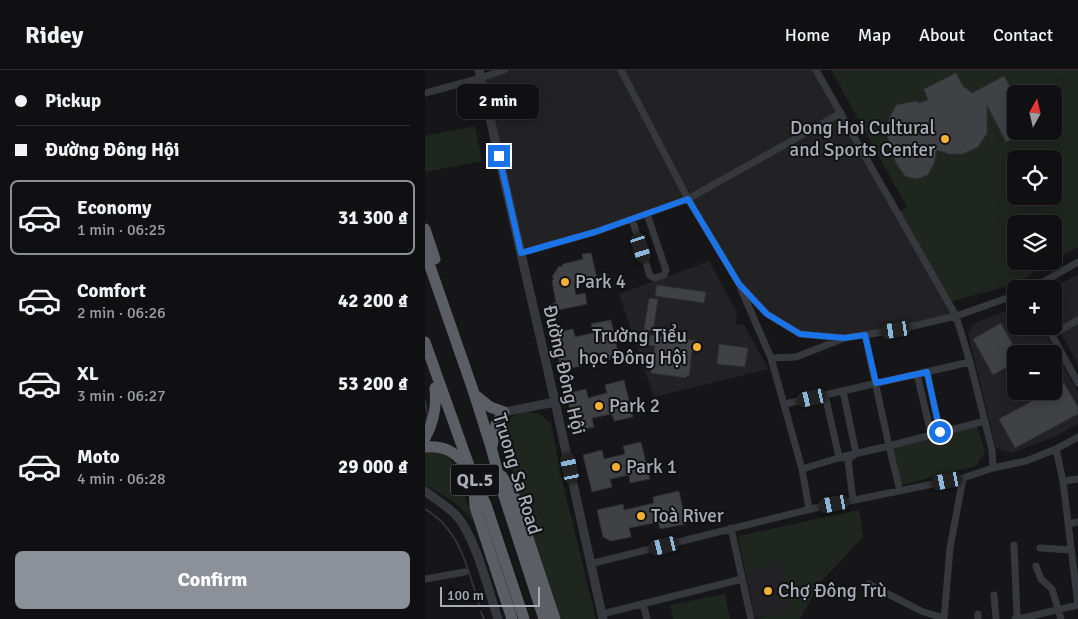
<!DOCTYPE html>
<meta charset="utf-8">
<style>
body{margin:0;font-family:Signika,sans-serif;background:#1e1e20;color:#f1f3f6;height:100vh;display:flex;flex-direction:column;font-size:19px;white-space:nowrap}
*{box-sizing:border-box;margin:0}
p{font-size:16px;color:#9c9d9f}
.icon{flex:none;width:28px;height:28px;fill:none;stroke:currentColor;stroke-width:2;stroke-linecap:round;stroke-linejoin:round}
.map{position:relative;flex:1;overflow:hidden}
.side{display:flex;flex-direction:column;background:#101012;width:425px}
.side>*{flex:none}
.top-card{display:grid;align-content:center;height:110px;padding:0 15px;background:#101012}
.needle{width:32px;rotate:8deg}
.controls{position:absolute;left:582px;top:15px;display:grid;gap:10px}
.controls a{display:grid;place-items:center;width:55px;height:55px;border-radius:8px;background:#101012;box-shadow:0 2px 12px #0003,0 0 0 1px #303032;font-size:25px}
.scale{position:absolute;left:15px;bottom:12px;width:100px;box-sizing:border-box;padding-left:5px;border:2px solid #a8adb8;border-top:0;font-size:14px;line-height:18px;white-space:nowrap;color:#a8adb8;-webkit-text-stroke:4px #111113;paint-order:stroke}
.end{position:absolute;width:22px;height:22px;margin:-11px;border:6px solid #1a73e8;background:#fff;box-shadow:0 0 0 2px #fff}
.from{border-radius:50%}
.bubble{position:absolute;height:35px;border-radius:8px;background:#101012;box-shadow:0 2px 12px #0003,0 0 0 1px #303032;font-size:16px;font-weight:700;line-height:35px;text-align:center}
.car{position:absolute;width:15px;height:30px;margin:-15px -8px;border-radius:6px;box-shadow:0 0 4px 1px #0007;background:linear-gradient(#222 24%,#8ab4d8 0 40%,#222 0 76%,#8ab4d8 0 86%,#222 0)}
.top-card b{display:flex;align-items:center;gap:18px;height:48px;font-size:19px}
.top-card b+b{border-top:1px solid #303032}
.top-card i{width:12px;height:12px;background:#f1f3f6}
ul{padding:0;list-style:none}
li{display:flex;align-items:center;gap:15px;height:75px;margin:0 10px 8px;padding:0 5px;border:2px solid transparent;border-radius:8px}
li div{flex:1}
li b{display:block;font-size:19px}
li em{font-style:normal;font-weight:700}
li.current{border-color:#8c9099}
li>.icon{width:45px;height:45px;stroke-width:1.5}
.button{display:flex;gap:10px;margin-top:auto;padding:10px 15px}
.button a{flex:1;height:58px;border-radius:8px;background:#8c9099;color:#fff;font-size:20px;font-weight:700;line-height:58px;text-align:center}
header{display:flex;align-items:center;gap:30px;box-sizing:border-box;height:70px;padding:0 25px;background:#101012;border-bottom:1px solid #303032}
header strong{font-size:24px}
nav{display:flex;gap:28px;margin-inline-start:auto;font-size:18px}
main{display:flex;flex:1;min-height:0}
.map>svg:first-child{display:block}
.built{fill:#222225;fill-rule:evenodd}
.green{fill:#1e261f;fill-rule:evenodd}
.lines{fill:none;stroke-linecap:round;stroke-linejoin:round}
.stream{stroke:#2c353c;stroke-width:2}
.building{fill:#404145;stroke:#303034}
.minor{stroke:#37383d;stroke-width:7}
.tertiary{stroke:#37383d;stroke-width:9}
.trunk{stroke:#5b5e65;stroke-width:11}
.route{stroke:#1a73e8;stroke-width:6}
.poi-dot{fill:#f2b134;stroke:#111113;stroke-width:2}
.labels{text-anchor:middle;dominant-baseline:central;stroke-width:4;stroke-linejoin:round;paint-order:stroke}
.shield{fill:#111113;stroke:#7b7e86;stroke-width:1}
.shield-label{font-size:18px;font-weight:bold;fill:#a8adb8}
.poi-label{font-size:19px;fill:#a8adb8;stroke:#111113;text-anchor:start}
.street-label{font-size:19px;fill:#a8adb8;stroke:#111113}
</style>
<header>
<strong>Ridey</strong>
<nav><a>Home</a><a>Map</a><a>About</a><a>Contact</a></nav>
</header>
<main>
<section class="side">
<div class="top-card">
<b><i class="from"></i>Pickup</b>
<b><i></i>Đường Đông Hội</b>
</div>
<ul>
<li class="current"><svg class="icon" aria-label="car" viewBox="0 0 24 24"><path d="M5 17H2v-5l4-1 3-4h7l3 4 3 1v5h-3M9 17h6M6 11h13"/><circle cx="7" cy="17" r="2"/><circle cx="17" cy="17" r="2"/></svg><div><b>Economy</b><p>1 min · 06:25</p></div><em>31 300 ₫</em></li>
<li><svg class="icon" aria-label="car" viewBox="0 0 24 24"><path d="M5 17H2v-5l4-1 3-4h7l3 4 3 1v5h-3M9 17h6M6 11h13"/><circle cx="7" cy="17" r="2"/><circle cx="17" cy="17" r="2"/></svg><div><b>Comfort</b><p>2 min · 06:26</p></div><em>42 200 ₫</em></li>
<li><svg class="icon" aria-label="car" viewBox="0 0 24 24"><path d="M5 17H2v-5l4-1 3-4h7l3 4 3 1v5h-3M9 17h6M6 11h13"/><circle cx="7" cy="17" r="2"/><circle cx="17" cy="17" r="2"/></svg><div><b>XL</b><p>3 min · 06:27</p></div><em>53 200 ₫</em></li>
<li><svg class="icon" aria-label="car" viewBox="0 0 24 24"><path d="M5 17H2v-5l4-1 3-4h7l3 4 3 1v5h-3M9 17h6M6 11h13"/><circle cx="7" cy="17" r="2"/><circle cx="17" cy="17" r="2"/></svg><div><b>Moto</b><p>4 min · 06:28</p></div><em>29 000 ₫</em></li>
</ul>
<div class="button"><a>Confirm</a></div>
</section>
<div class="map">
<svg width="653" height="549" viewBox="0 0 653 549">
<rect width="100%" height="100%" fill="#161618"/>
<path class="built" d="M79,0H391L531,246L419,268L375,264L342,244L314,214L263,129L96,183L56,8Z
M284,191L312,242L311,254L319,255L344,299L229,327L194,224Z
M653,204V295L629,251V219H627Z
M591,237V256H616L653,322V354L629,367L586,383L571,378L543,263L549,253ZM591,284H629V321H591Z
M356,494L367,541L330,548L320,501Z"/>
<path class="green" d="M406,0H653V177L629,191V154H591V191H628L588,215L523,232L473,143L482,137ZM591,24H629V61H591ZM591,89H629V126H591Z
M50,56L57,91L0,102V66Z
M592,256H611L614,262L599,269Z
M98,342L115,344L126,354L139,418L171,549H136L92,420L78,364L83,349Z
M552,356L560,382L551,396L477,415L468,379Z
M10,380L24,385L49,452C32,433 22,427 0,415V383Z
M434,440L438,467L394,514L375,549H333L332,548L367,541L356,494L320,501L313,466Z
M300,524L305,549H248L245,535Z"/>
<g class="lines">
<path class="stream" d="M0,331L3,346L0,353
M0,439C35,459 43,499 54,535
M56,542L59,549"/>
</g>
<path class="building" d="M531,3L538,16L547,23L579,6L591,27V61H602L581,72L562,35V63L553,77L538,84H524L512,80L509,93L503,105L492,109L480,106L471,93L465,78L462,63L464,49L471,35L491,31L494,33L503,30L499,19Z
M166,183L174,216L162,218L161,211L149,213L151,225L160,223L162,234L129,241L128,233H131L127,211L129,208L127,207L134,196L136,197L138,194L158,189L157,184Z
M232,215L281,222L279,233L230,226Z
M224,228L233,229L228,261L219,260Z
M186,250L194,287L176,291L174,283L153,288L155,296L136,301L128,263L148,259L150,267L168,263L166,254Z
M576,253L593,284H591V292L568,305L548,269Z
M225,265L273,271L272,282L267,281L264,306H261V308L226,303L230,276L223,275Z
M294,274L323,278L320,297L292,294Z
M199,310L208,347L189,351L187,344L167,348L169,357L150,361L141,324L161,319L163,328L182,323L180,315Z
M639,313L653,337V344L590,378L574,349L626,321H629V318Z
M216,372L225,409L205,413L204,405L185,409L187,417L167,422L158,385L177,380L179,389L200,384L198,376Z
M254,421L261,454L235,459L233,452L204,458L206,467L186,471L178,467L172,440L198,434L199,440L229,433L228,427Z"/>
<g class="lines">
<path class="minor" d="M196,0L263,129L314,214L342,244L375,264L419,268L471,260L531,246L591,225
M391,0L531,246L545,292L567,380L568,398
M0,23L56,8L79,0
M207,149L225,206L230,208L239,205L241,200L222,144
M96,183L170,162L263,129L416,43
M316,219L346,288L371,287L417,269
M606,219L653,192
M622,256L653,313
M440,265L464,376L475,421
M627,265L653,250
M346,288L377,399L384,439
M502,302L515,362
M492,304L506,364
M418,321L431,383L423,390
M400,325L414,387L418,388
M360,334L545,292
M631,379L638,411L653,535
M423,390L428,430
M377,399L420,386L464,376L560,351
M638,411L653,409
M643,454L653,452
M306,458L326,549
M589,475L592,546L590,549
M615,478L646,480
M165,494L390,438L538,408L568,398L601,391L631,379L653,367
M611,496L616,509L627,519L636,549
M0,509L40,502
M444,514L496,541L519,548
M569,525L571,549
M218,534L222,549
M177,544L317,509
M553,544V549
M519,549L525,478L538,408
M594,549L653,535"/>
<path class="tertiary" d="M54,0L130,332L178,549
M79,342L130,332
M0,421C10,429 22,436 31,445C51,468 63,519 73,549"/>
<path class="trunk" d="M0,159L10,189
M0,182L49,323L66,377L79,426L119,549
M0,272L47,404L61,435L99,549
M49,324L65,337L79,342L71,354L67,376
M0,368C9,352 12,337 10,318
M0,377C18,375 30,381 41,396
M77,406L89,426L130,549
M49,414L50,437L87,549"/>
</g>
<g class="lines">
<path class="route" d="M74,86L96,183L170,162L263,129L314,214L342,244L375,264L419,268L440,265L451,313L502,302L515,362"/>
</g>
<g class="poi-dot">
<circle cx="520" cy="69" r="5"/>
<circle cx="140" cy="212" r="5"/>
<circle cx="272" cy="277" r="5"/>
<circle cx="174" cy="336" r="5"/>
<circle cx="191" cy="397" r="5"/>
<circle cx="216" cy="446" r="5"/>
<circle cx="343" cy="521" r="5"/>
</g>
<g class="labels">
<rect class="shield" x="26" y="394.5" width="48" height="31" rx="4"/>
<g class="shield-label">
<text x="50" y="410">QL.5</text>
</g>
<g class="poi-label">
<text x="510" y="58" text-anchor="end">Dong Hoi Cultural<tspan x="510" dy="22">and Sports Center</tspan></text>
<text x="150" y="212">Park 4</text>
<text x="262" y="266" text-anchor="end">Trường Tiểu<tspan x="262" dy="22">học Đông Hội</tspan></text>
<text x="184" y="336">Park 2</text>
<text x="201" y="397">Park 1</text>
<text x="226" y="446">Toà River</text>
<text x="353" y="521">Chợ Đông Trù</text>
</g>
<g class="street-label">
<text transform="translate(139 300) rotate(77)">Đường Đông Hội</text>
<text transform="translate(92 404) rotate(73)">Truong Sa Road</text>
</g>
</g>
</svg>
<div class="controls">
<a><svg class="needle" viewBox="-14 -14 28 28"><path d="M0-13l5 13h-10z" fill="#e53935"/><path d="M0 13l5-13h-10z" fill="#9c9d9f"/></svg></a>
<a><svg class="icon" aria-label="locate" viewBox="0 0 24 24"><circle cx="12" cy="12" r="6"/><path d="M12 2v4M12 18v4M2 12h4M18 12h4"/></svg></a>
<a><svg class="icon" aria-label="layers" viewBox="0 0 24 24"><path d="M12 4l9 5-9 5-9-5zM3 14l9 5 9-5"/></svg></a>
<a>+</a>
<a>−</a>
</div>
<div class="scale">100 m</div>
<i class="end from" style="left:515px;top:362px"></i>
<i class="end" style="left:74px;top:86px"></i>
<div class="bubble" style="left:32px;top:14px;width:82px">2 min</div>
<i class="car" style="left:216px;top:178px;rotate:162deg"></i>
<i class="car" style="left:471px;top:260px;rotate:261deg"></i>
<i class="car" style="left:387px;top:328px;rotate:257deg"></i>
<i class="car" style="left:145px;top:398px;rotate:348deg"></i>
<i class="car" style="left:522px;top:411px;rotate:259deg"></i>
<i class="car" style="left:409px;top:434px;rotate:259deg"></i>
<i class="car" style="left:239px;top:476px;rotate:256deg"></i>
</div>
</main>
